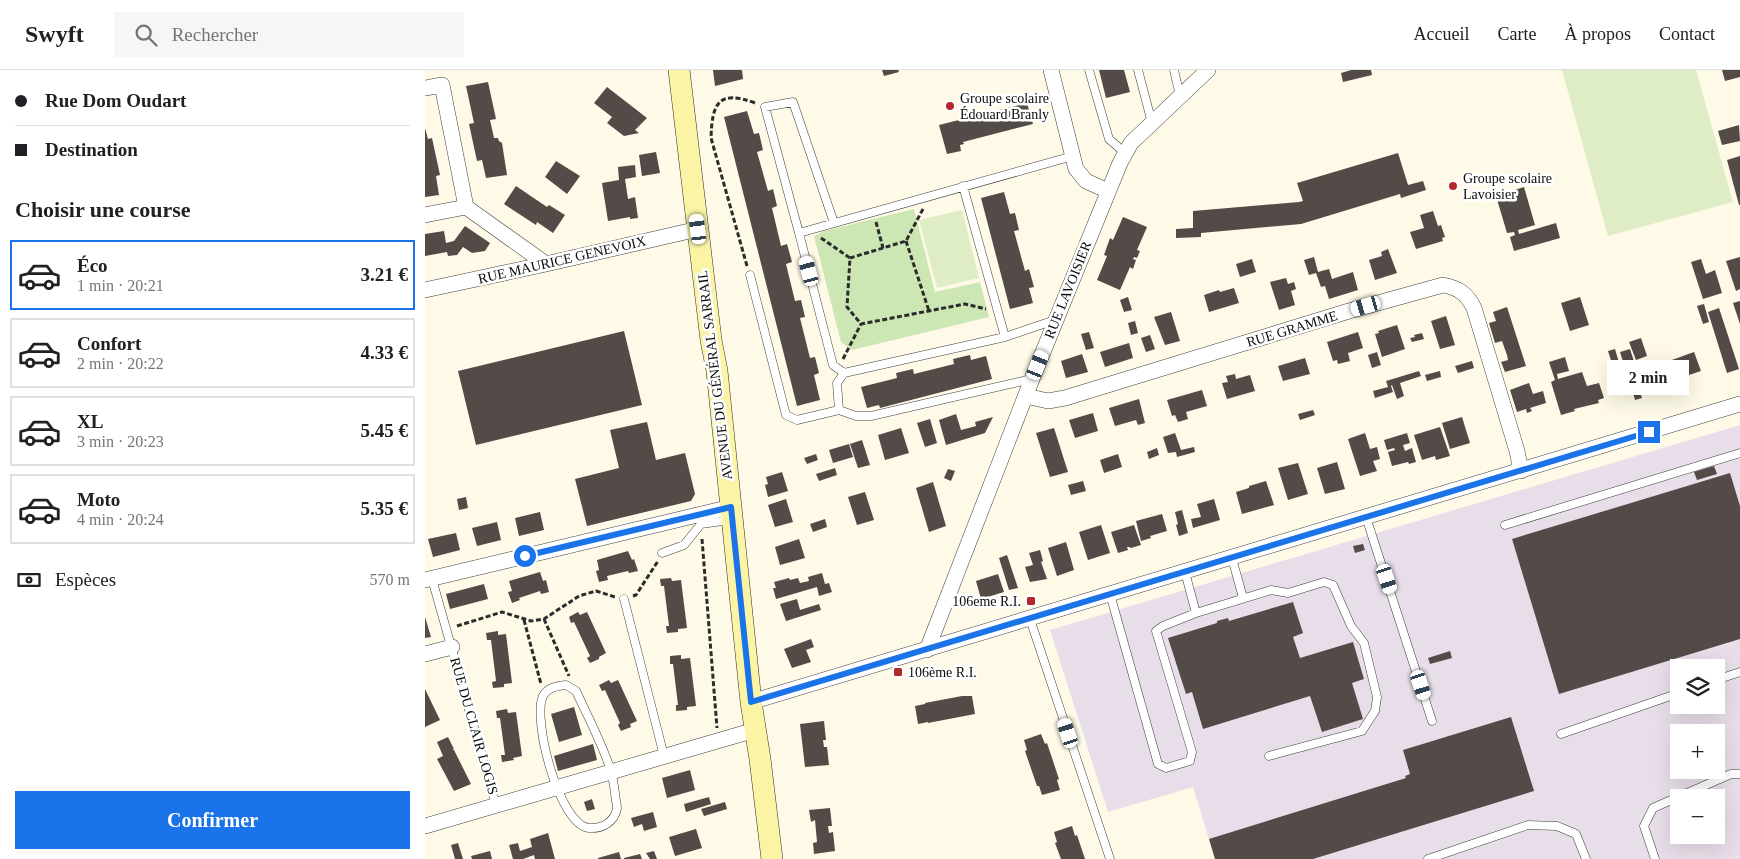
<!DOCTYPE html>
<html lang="fr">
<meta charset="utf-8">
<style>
body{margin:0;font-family:"Times New Roman",serif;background:#f6f6f6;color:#202124;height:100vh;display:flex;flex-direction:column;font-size:19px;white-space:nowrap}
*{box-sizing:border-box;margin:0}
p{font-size:16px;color:#757577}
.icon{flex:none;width:28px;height:28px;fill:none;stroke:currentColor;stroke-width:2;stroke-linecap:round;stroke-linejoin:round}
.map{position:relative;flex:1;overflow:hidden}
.drawer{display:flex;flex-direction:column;background:#fff;width:425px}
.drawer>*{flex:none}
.top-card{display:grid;align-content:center;height:110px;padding:0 15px;background:#fff}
.fabs{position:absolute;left:1245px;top:589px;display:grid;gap:10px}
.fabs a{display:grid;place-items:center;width:55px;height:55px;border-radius:0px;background:#fff;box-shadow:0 5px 20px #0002;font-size:25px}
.end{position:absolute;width:22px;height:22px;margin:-11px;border:6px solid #1a73e8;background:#fff;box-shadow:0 0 0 2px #fff}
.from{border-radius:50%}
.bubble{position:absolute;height:35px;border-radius:0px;background:#fff;box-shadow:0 5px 20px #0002;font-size:16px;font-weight:800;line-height:35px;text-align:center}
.car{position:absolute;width:15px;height:30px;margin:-15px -8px;border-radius:6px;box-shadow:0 0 4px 1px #0007;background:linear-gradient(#fff 24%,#345 0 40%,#fff 0 76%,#345 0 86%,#fff 0)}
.top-card b{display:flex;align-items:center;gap:18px;height:48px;font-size:19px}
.top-card b+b{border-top:1px solid #e0e0e0}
.top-card i{width:12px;height:12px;background:#202124}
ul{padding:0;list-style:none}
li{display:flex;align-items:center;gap:15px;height:70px;margin:0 10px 8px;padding:0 5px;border:2px solid #e0e0e0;border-radius:0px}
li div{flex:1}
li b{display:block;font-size:19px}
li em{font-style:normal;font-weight:800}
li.active{border-color:#1a73e8}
li>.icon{width:45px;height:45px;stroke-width:1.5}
h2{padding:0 15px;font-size:22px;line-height:60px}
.pay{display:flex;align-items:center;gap:12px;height:55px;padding:0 15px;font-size:19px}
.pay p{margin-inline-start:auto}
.action{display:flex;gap:10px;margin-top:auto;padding:10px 15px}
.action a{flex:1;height:58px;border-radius:0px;background:#1a73e8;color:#fff;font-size:20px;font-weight:800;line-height:58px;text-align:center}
header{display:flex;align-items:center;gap:30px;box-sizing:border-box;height:70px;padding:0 25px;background:#fff;border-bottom:1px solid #e0e0e0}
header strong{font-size:24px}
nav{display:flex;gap:28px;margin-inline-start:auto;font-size:18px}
.search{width:350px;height:45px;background:#f6f6f6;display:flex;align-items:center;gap:12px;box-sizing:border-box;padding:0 18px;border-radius:0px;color:#757577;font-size:19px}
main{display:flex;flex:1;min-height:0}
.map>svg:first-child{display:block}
.industrial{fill:#e8dee9;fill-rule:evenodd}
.green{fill:#cce6b4}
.pitch{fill:#deedc5}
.building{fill:#524b47}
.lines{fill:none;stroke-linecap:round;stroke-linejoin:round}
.lane-casing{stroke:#3d3d3d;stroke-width:9}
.street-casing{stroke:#3d3d3d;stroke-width:16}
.secondary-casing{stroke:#2c2c2c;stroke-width:22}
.path{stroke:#2c2c2c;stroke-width:3;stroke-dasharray:5 2.5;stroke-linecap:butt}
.lane{stroke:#fff;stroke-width:8}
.street{stroke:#fff;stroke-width:15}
.secondary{stroke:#fbf4a5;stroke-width:21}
.route{stroke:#1a73e8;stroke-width:6}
.poi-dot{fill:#b2292c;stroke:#fff;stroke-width:2}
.labels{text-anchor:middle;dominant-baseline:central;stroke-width:5;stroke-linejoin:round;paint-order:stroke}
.poi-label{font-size:14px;fill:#0a0a0a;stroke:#fff;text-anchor:start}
.street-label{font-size:14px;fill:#0a0a0a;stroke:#fff}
</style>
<header>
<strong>Swyft</strong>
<div class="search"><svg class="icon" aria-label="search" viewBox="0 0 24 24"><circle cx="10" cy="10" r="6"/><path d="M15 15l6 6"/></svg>Rechercher</div>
<nav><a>Accueil</a><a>Carte</a><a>À propos</a><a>Contact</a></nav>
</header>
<main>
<section class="drawer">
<div class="top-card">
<b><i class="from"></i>Rue Dom Oudart</b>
<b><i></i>Destination</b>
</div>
<h2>Choisir une course</h2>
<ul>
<li class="active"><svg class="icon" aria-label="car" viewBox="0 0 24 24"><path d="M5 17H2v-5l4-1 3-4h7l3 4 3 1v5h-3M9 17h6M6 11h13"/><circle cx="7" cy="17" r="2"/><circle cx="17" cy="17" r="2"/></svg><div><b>Éco</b><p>1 min · 20:21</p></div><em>3.21 €</em></li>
<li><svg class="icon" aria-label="car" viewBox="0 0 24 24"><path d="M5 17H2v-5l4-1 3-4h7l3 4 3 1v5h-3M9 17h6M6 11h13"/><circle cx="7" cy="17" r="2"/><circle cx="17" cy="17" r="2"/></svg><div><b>Confort</b><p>2 min · 20:22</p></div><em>4.33 €</em></li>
<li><svg class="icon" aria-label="car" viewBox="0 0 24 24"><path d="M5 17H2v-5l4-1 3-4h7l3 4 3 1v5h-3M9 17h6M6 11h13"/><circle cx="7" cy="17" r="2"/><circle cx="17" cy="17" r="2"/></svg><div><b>XL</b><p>3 min · 20:23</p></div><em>5.45 €</em></li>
<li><svg class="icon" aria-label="car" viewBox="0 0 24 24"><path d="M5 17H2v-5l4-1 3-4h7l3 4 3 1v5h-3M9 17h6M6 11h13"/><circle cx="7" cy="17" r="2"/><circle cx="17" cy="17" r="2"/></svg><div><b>Moto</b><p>4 min · 20:24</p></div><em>5.35 €</em></li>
</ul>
<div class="pay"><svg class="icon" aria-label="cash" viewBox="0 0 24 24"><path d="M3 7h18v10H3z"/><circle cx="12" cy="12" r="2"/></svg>Espèces<p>570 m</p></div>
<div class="action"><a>Confirmer</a></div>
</section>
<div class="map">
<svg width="1315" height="789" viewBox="0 0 1315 789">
<rect width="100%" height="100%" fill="#fefae7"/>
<path class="industrial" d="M1315,355V789H790L768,717L683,742L625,560ZM1254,598H1291V635H1254ZM1254,662H1291V700H1254ZM1254,728H1291V765H1254Z"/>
<path class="green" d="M489,139L510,222L555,212L564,247L427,280L416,272L389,166L399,161Z"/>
<path class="pitch" d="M1137,0H1271L1308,132L1183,166Z
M537,140L554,208L512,218L494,150Z"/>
<path class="building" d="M288,0H317L318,9L290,16Z
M457,0H473L474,2L459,6Z
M674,0H699L705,22L681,28Z
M926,0H946L947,5L918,12L916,3Z
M1297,0H1315V7L1300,11Z
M63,12L71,49L65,50L69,68H73L74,71L77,73L82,105L61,108L57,90L52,91L44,54L49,53L41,16Z
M182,17L222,48L210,60L214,63L199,66L182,53L187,47L169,33Z
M602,33L608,54L538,72L539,74L535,75L536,81L522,84L514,55Z
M322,41L329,64L334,63L338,80L332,82L343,121L348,119L352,136L347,138L356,176L362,174L367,192L361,194L370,231L376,230L380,247L375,248L385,288L390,287L394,303L389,305L395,330L372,336L299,47Z
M1314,55L1315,71L1297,75L1293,61Z
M0,58L3,69L7,68L15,105L11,106L14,125L0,127Z
M231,82L235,103L217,106L214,85Z
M973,83L983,115L998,111L1001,120L976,128L975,124L876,154L776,163V167L751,168V159L768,158V141L874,132L878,131L872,113Z
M1315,86V135H1314L1302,90Z
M131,91L155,106L142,124L120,107Z
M210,95L211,107L200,109L203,129L210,127L213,148L205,149V147L183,151L177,113L194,110L193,97Z
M91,116L122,137L124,135L140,145L128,163L112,152L111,155L79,134Z
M1099,117L1110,155L1093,160L1094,164L1131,153L1135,168L1089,181L1085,167L1090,165L1089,162L1082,163L1071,126Z
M579,122L585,144L590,143L594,160L589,161L600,201L604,199L609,217L604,218L608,233L585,239L556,128Z
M1008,141L1013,156L1016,155L1020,167L1017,168L1018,171L991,179L985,162L999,158L995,145Z
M698,147L722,157L712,180L715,181L712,188L709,187L708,189L711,190L708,199L705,197L695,220L672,210L682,186L679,185L685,168L688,170Z
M40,156L65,173L60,181L47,183L38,177L32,185L23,186L22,182L0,186V164L19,161L21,173L29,171Z
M963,179L972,203L950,210L944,190L957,186L956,182Z
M889,187L893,202L904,199L907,209L928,202L933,220L904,229L900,216L896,217L891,203L884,205L879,190Z
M1315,187V219L1311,221L1301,191Z
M827,189L831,202L815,207L811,194Z
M1276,189L1281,204L1290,200L1297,223L1278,229L1266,192Z
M861,208L863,214L869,212L871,219L866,221L870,235L854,240L845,212Z
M809,218L814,233L784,242L779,225L794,220L795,222Z
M703,227L707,240L699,242L695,230Z
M1155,227L1164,255L1145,261L1136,233Z
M1315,231V254L1308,233Z
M1279,234L1284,252L1278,254L1272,236Z
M1082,237L1101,296L1080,302L1076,292L1083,290L1082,285L1077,271L1070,273L1064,253L1071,251L1068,242Z
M1294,238L1314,299L1302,303L1283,242Z
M746,242L755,271L740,275L729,247Z
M1021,246L1030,275L1015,279L1006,251Z
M710,251L713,263L706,265L703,253Z
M972,255L980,279L957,287L950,264L954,263L953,261Z
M199,261L217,335L51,375L33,301Z
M664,262L669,278L661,280L656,264Z
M933,262L938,278L923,283L925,291L913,294L912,290L908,291L902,272Z
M997,263L999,269L987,272L985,268L990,267L989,265Z
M725,265L730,279L721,282L716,268Z
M1216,268L1222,286L1211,290L1204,272Z
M704,273L708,288L680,297L675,282Z
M1190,279L1198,306L1202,304L1195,282L1205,279L1212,301L1211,302L1213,310H1211L1217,328L1210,330L1205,312L1194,315L1183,281Z
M952,282L956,295L947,298L943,285Z
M1269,282L1276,301L1228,317L1222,299Z
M657,284L663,302L641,308L636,291Z
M545,285L546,290L561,286L567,309L455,338L454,335L442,338L436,317L472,308L471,303L488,299L489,304L529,294L528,289Z
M1140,287L1144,301L1132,304L1133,309L1157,302L1162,316L1174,313L1179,328L1173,330L1174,333L1149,339L1150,341L1136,345L1126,312L1130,310L1124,292Z
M880,288L885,304L858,311L853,296Z
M1047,291L1049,298L1033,303L1030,296Z
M994,301L996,306L975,313L979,326L972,329L967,315L966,316L968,322L950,328L948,321L963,317L961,311Z
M1015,301L1016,307L1002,311L1000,305Z
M810,304L811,309L825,305L830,321L802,329L797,313L803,312L801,306Z
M1104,313L1108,324L1118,321L1121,333L1105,338L1107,341L1102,343L1101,339L1092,342L1085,320Z
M777,320L782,336L761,342L763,349L753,352L750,345L747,346L742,330Z
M714,329L720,353L713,355L711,350L690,356L684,338Z
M888,340L890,345L875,350L873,344Z
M668,343L673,361L650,368L644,350Z
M531,344L536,360L551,356L550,352L568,347L560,363L521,375L514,350Z
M1037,347L1045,373L1025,379L1017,353Z
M505,349L512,373L500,377L492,353Z
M222,352L231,390L260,383L270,424L266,431L162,456L150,409L194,398L185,360Z
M1015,357L1025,386L1011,390L1010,386L997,390L989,365Z
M476,358L484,383L460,390L453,365Z
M629,358L643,402L625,407L611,363Z
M750,363L756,380L769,377L770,382L752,387L751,382L743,383L738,367Z
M940,363L945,379L952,377L955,389L948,391L952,401L935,406L923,369Z
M982,363L985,373L978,375L980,381L987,378L991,392L984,394L983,392L967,396L963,382L970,380L969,378L962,380L959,370Z
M437,370L445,395L433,398L425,374Z
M424,374L428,387L408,393L404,380Z
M732,378L734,385L724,389L722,382Z
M391,384L393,390L382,394L379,388Z
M693,384L697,397L679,403L675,390Z
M912,392L920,419L900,424L892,398Z
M873,393L883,424L863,430L853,398Z
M1289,396L1292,404L1272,410L1269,402Z
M410,398L412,405L394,411L391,404Z
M523,399L530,401L526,411L519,408Z
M357,402L363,421L343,427L340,415L343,414L341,407Z
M1305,403L1315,436V569L1134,624L1087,469Z
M658,411L661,421L646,425L643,415Z
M841,411L849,435L817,444L811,422L824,418V416Z
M508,412L521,456L504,462L491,418Z
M440,422L449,450L432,455L423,427Z
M41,427L43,438L34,440L32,429Z
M361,429L368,452L350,457L343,435Z
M789,429L795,450L768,458L766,449L776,447L772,434Z
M757,440L763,463L754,466L751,455L753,454L750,442Z
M115,442L119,460L94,466L90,448Z
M737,444L742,461L725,466L726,468L716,471L711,451Z
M400,449L402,457L388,462L385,454Z
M72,452L76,470L52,476L47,458Z
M676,455L685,483L663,490L654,462Z
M709,455L716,475L706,478L704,477H702L703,480L693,483L686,462Z
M31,463L35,480L8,487L3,469Z
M374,469L380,488L355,495L350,477Z
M641,472L649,500L632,506L623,478Z
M938,474L940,480L930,483L928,476Z
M615,480L618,491L616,492L622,509L605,512L600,497L608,495L604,483Z
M203,481L207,490L209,489L213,501L204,503L203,501L182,506L183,510L174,512L171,501L174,500L172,490Z
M582,485L593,518L584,520L574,488Z
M115,502L118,511L121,510L124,522L116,524L115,521L94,528L95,530L87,533L83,522L87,521L84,511Z
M397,503L400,514L404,513L407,522L394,526L392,517L351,529L348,518H351L349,512L364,508L365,510L373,508L375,513L384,511L383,507Z
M573,504L579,522L556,529L551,511Z
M246,508L247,511L256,510L262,558L253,559V562L242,563L241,556H244L239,516H236L235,509Z
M59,514L63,529L25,539L21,524Z
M372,529L375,540L394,534L396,540L361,551L355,534Z
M868,532L878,563L868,567L875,588L928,572L939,609L927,613L938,649L897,662L885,626L778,659L767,622L761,624L743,568L792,553V551L803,548L804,551Z
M153,542L155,545L162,542L181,583L174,587V589L165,593L162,588L165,586L149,552L146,553L144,547Z
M0,547L6,567L0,568Z
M73,561V565L81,564L87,613L79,614V617L68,618L67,612L71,611L66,570H62L61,563Z
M386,569L389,577L381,580L386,592L367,598L359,579Z
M1025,581L1027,588L1005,594L1003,588Z
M256,585V589L265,588L271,636L262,637V640L251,641V635H253L248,594H245V586Z
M184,610L186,613L193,610L212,651L205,654L206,657L196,661L193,655L195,653L180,620L177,621L174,615Z
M0,619L15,650L0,657Z
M537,626H547L550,644L503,653V652L493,654L490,636L500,634V633Z
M149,637L157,665L134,672L126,644Z
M82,639L83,643L91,642L97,686L88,688L89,690L77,692L76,685H80L75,648H72L71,641Z
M1086,647L1109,721L888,789H790L784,769L981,708L980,706L985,704L978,680Z
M399,651L401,670H398L399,677H402L404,695L380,697L375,654Z
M616,664L620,674L622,673L634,709L632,710L635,720L617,725L614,716H612L600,681L602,680L599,670Z
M23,667L29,679L27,680H29L46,714L29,721L12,689L18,686L12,672Z
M168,674L172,690L133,701L129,686Z
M265,700L270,720L242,728L237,708Z
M284,727L286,734L261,742L259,734Z
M167,729L170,739L162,741L159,732Z
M300,732L302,739L279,746L276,739Z
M405,738L407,756H403L404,763L408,762L410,781L389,784L388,773L392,772L390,750L386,752L384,740Z
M228,742L232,757L219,761L217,754L209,757L206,748Z
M647,756L650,766L652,765L660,789H636L630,773L632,772L629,762Z
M271,759L277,778L250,786L244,767Z
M123,763L130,789H110L109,785L98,789H88L84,775L93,773L95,781L107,777L105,769Z
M33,773L38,789H30L26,775Z
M65,781L67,789H47L46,786Z
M229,781L232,789H225L221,783Z
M194,782L196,789H173V788Z
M215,784L217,789H199V788Z"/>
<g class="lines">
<defs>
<path id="lane" d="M664,0L684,69L700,83
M713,0L727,53
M749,0L755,26
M538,116L580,267
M374,163L340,37L368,32L409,153
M325,205L361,345L372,350L414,340
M419,303L408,295L374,163L648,86
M607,309L446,346H431L414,340L412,313L419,303L580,267L630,250
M941,447L1007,651
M1080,455L1315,383
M237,483L259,475L276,454L305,450
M807,488L818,528
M760,502L771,543
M7,509L71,735
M685,524L733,694L741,698L765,691L767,682L731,561L738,556L771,543L846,520L863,523L899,512L908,515L926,556L939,573L952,627L950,641L937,661L844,686
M199,529L239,686
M605,549L685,789
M1291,610L1315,602
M141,615L151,621C163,647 177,673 186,701C188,708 189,716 190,723C190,728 192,734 192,738C190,752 177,759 164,758C134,755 107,649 118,626C123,617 132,616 141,615Z
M1136,664L1254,623
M1003,789L1103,755L1132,756L1151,764L1161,789
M1230,789L1219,756L1228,738L1306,704H1315"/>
<path id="street" d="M626,0L651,99L661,111L683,121
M0,18L17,15L41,137L121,194
M0,145L41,137
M0,220L121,194L273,159
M601,326L623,331L640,328L924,241L1018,215C1034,218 1042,224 1049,238L1092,381L1096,401
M0,510L306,437
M502,580L607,309L695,93L706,73L783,0
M0,584L27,577
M326,632L1315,334
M0,756L330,660"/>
<path id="secondary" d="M254,0L286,270L292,301L326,632L335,689L347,789"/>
</defs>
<use href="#lane" class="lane-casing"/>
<use href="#street" class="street-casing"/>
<use href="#secondary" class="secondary-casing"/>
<path class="path" d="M498,139L481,171L425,188L422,237L436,254L540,234L561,239
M451,152L458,178
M396,168L425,188
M481,171L504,241
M322,196L286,68C287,34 293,19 330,33
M418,289L436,254
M277,469L292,658
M208,526L211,525L233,491
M119,549L144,606
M99,550L116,614
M32,556L77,542L106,551L119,549L154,526L171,521L190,527"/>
<use href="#lane" class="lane"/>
<use href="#street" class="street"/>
<use href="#secondary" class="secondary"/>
</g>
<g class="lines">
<path class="route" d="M100,486L306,437L326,632L1224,362"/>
</g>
<g class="poi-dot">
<circle cx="525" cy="36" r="5"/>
<circle cx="1028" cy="116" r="5"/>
<rect x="601" y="526" width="10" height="10" rx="2.5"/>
<rect x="468" y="597" width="10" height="10" rx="2.5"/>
</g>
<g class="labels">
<g class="poi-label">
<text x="535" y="28">Groupe scolaire<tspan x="535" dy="16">Édouard Branly</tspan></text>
<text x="1038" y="108">Groupe scolaire<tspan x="1038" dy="16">Lavoisier</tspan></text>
<text x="596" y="531" text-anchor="end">106eme R.I.</text>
<text x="483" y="602">106ème R.I.</text>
</g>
<g class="street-label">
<text transform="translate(137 190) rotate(-13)">RUE MAURICE GENEVOIX</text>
<text transform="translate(643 220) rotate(-68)">RUE LAVOISIER</text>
<text transform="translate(867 259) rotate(-17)">RUE GRAMME</text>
<text transform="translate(290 305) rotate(-97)">AVENUE DU GÉNÉRAL SARRAIL</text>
<text transform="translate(49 656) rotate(74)">RUE DU CLAIR LOGIS</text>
</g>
</g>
</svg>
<div class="fabs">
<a><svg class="icon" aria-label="layers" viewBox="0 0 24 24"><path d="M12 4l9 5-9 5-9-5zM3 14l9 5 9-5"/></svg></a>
<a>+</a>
<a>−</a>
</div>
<i class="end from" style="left:100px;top:486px"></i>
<i class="end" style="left:1224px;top:362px"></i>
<div class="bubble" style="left:1182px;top:290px;width:82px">2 min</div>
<i class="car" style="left:273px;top:159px;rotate:353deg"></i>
<i class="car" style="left:384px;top:201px;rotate:345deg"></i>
<i class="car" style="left:941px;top:236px;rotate:254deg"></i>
<i class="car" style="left:613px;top:295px;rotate:22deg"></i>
<i class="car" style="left:962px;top:509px;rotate:162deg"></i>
<i class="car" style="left:996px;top:615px;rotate:162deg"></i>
<i class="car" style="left:643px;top:663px;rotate:342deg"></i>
</div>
</main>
